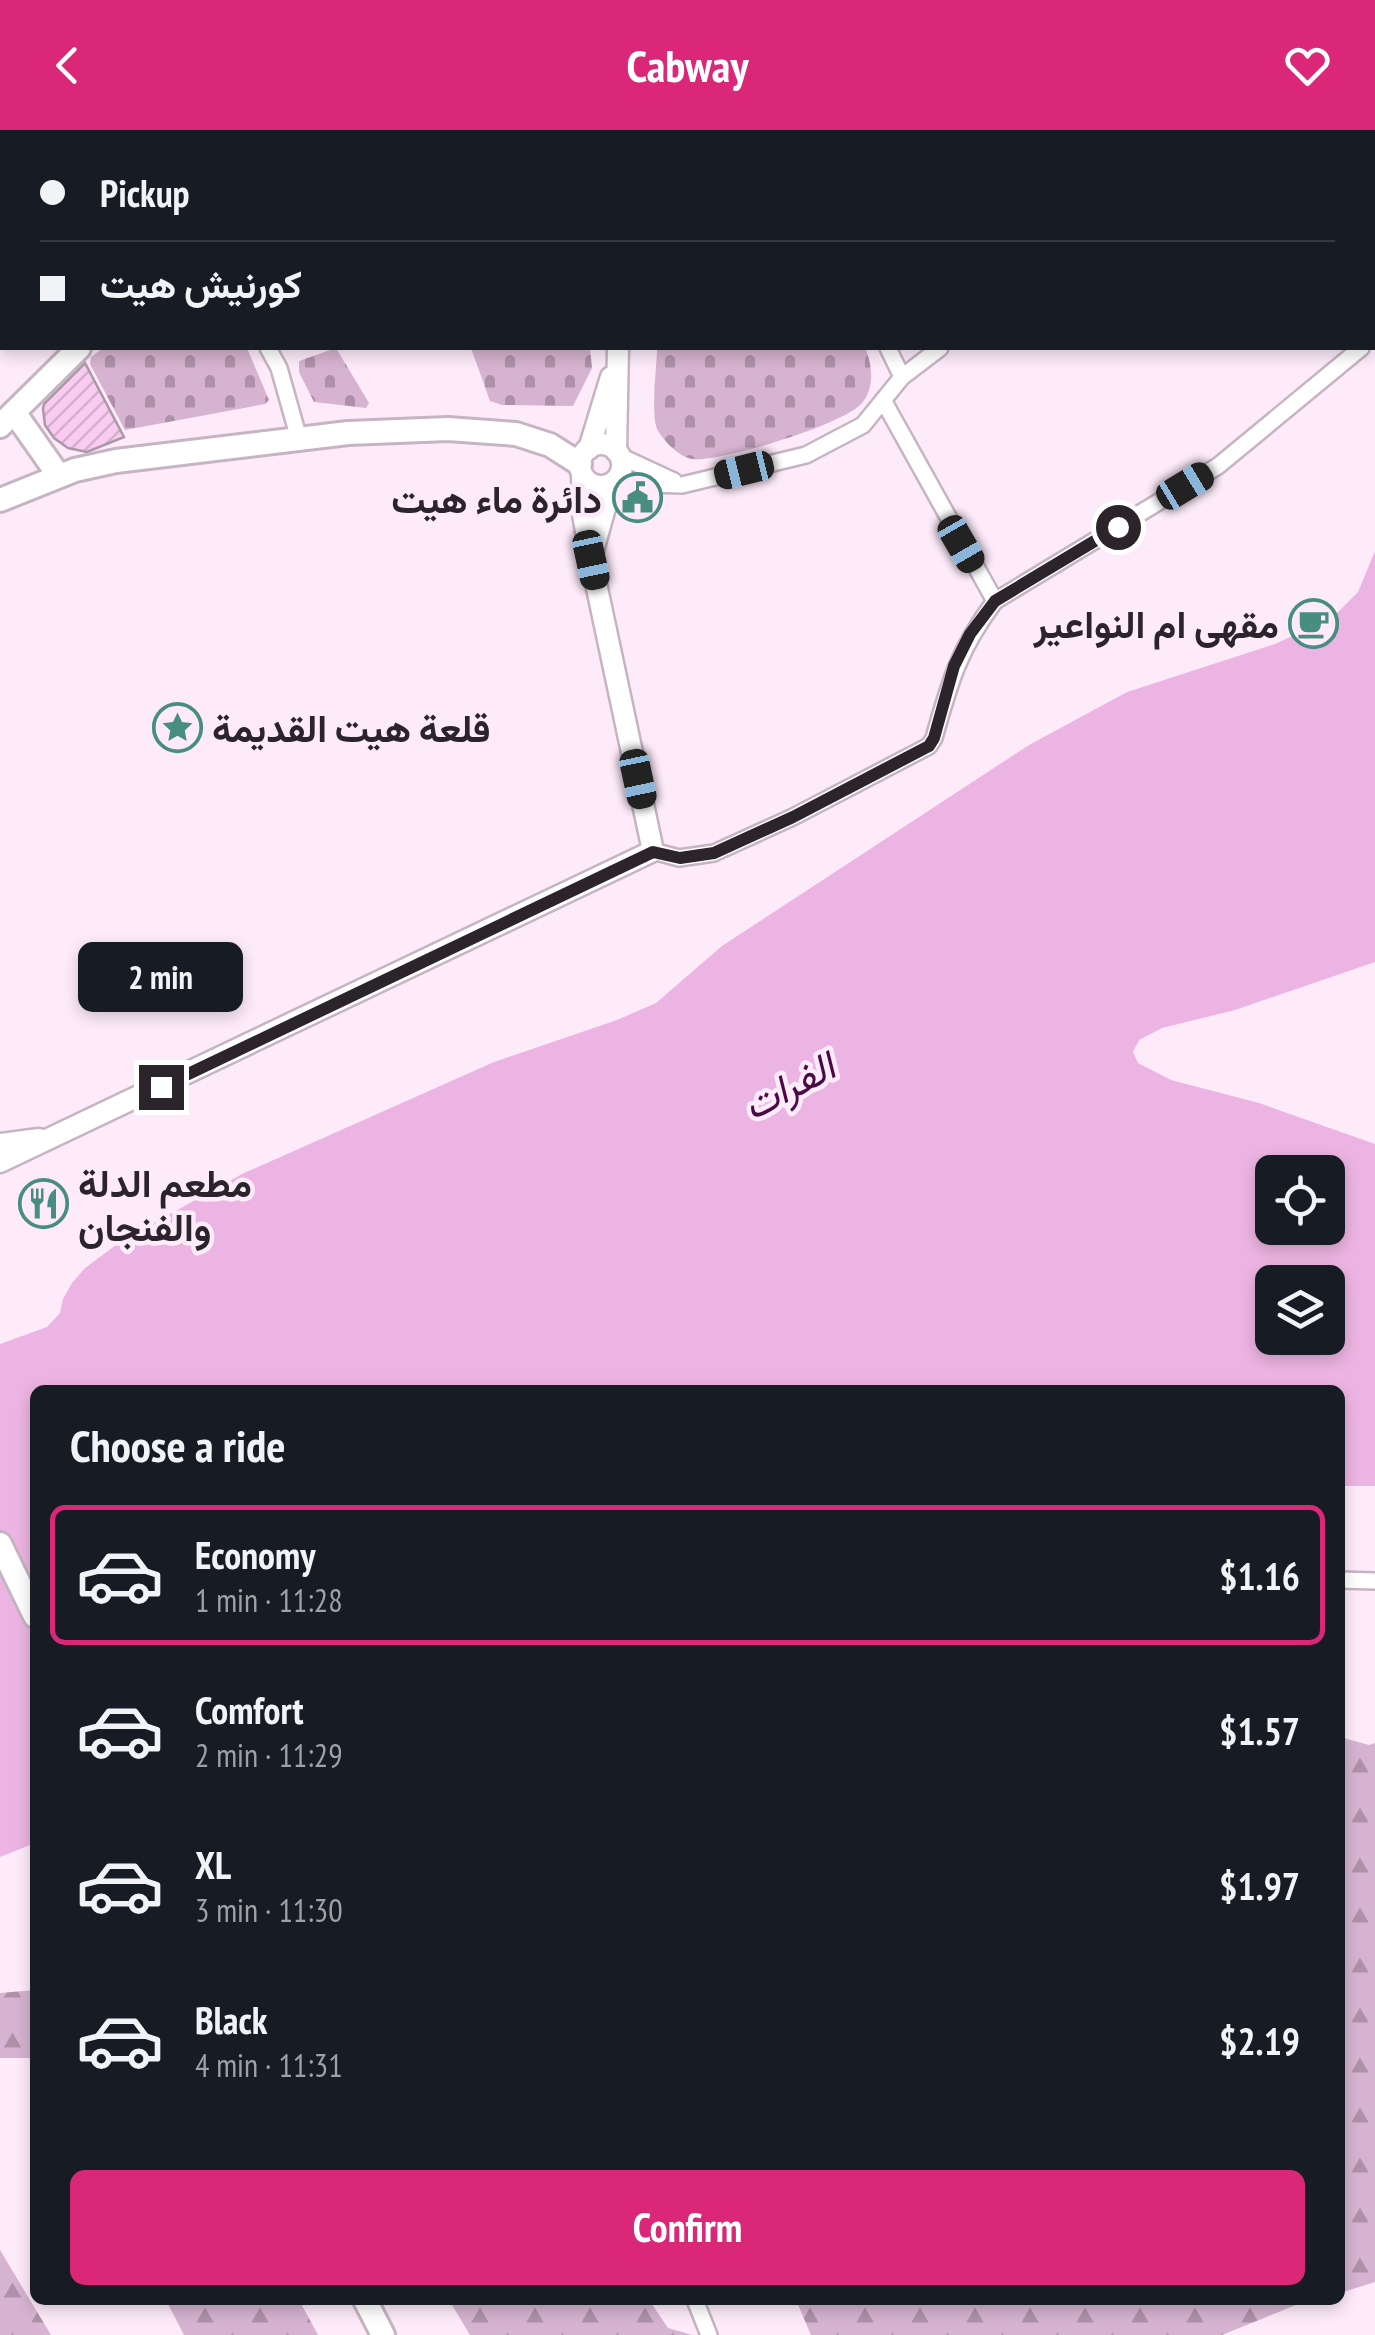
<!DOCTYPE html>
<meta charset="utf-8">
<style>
body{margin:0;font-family:"PT Sans Narrow",Vazirmatn,sans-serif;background:#20242c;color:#f1f3f6;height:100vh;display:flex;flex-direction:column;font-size:38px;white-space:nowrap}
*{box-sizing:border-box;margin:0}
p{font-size:32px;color:#9ea1a6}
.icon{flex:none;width:55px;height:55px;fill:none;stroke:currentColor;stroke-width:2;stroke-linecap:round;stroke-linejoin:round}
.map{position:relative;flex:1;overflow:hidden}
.details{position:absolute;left:30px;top:1255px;width:1315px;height:920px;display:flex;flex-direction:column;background:#171b24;border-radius:15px;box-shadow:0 5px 15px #0003}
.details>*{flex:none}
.banner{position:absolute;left:0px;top:0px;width:1375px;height:220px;box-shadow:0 5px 15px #0003;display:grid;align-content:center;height:220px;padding:0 40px;background:#171b24}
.fabs{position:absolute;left:1255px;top:1025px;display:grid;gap:20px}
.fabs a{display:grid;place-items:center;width:90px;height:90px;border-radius:15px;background:#171b24;box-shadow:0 5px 15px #0003;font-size:50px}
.end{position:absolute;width:45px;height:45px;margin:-22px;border:12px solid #2b242a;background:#fff;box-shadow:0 0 0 5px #fff}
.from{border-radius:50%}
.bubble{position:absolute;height:70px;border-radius:15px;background:#171b24;box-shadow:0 5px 15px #0003;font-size:32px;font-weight:600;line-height:70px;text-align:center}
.car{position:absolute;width:30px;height:60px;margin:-30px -15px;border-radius:12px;box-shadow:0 0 8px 2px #0007;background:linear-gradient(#222 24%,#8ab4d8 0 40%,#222 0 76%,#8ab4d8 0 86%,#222 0)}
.banner b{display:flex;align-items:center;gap:35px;height:95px;font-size:38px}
.banner b+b{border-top:2px solid #363941}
.banner i{width:25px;height:25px;background:#f1f3f6}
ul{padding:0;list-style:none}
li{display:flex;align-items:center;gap:30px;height:140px;margin:0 20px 15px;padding:0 20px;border:5px solid transparent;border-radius:15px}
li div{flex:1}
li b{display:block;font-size:38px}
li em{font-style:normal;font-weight:600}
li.on{border-color:#db2777}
li>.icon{width:90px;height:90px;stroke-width:1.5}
h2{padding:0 40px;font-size:45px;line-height:120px}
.button{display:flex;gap:20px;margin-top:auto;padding:20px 40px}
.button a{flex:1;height:115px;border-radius:15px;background:#db2777;color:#fff;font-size:40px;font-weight:600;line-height:115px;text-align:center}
header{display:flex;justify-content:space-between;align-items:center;height:130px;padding:0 40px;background:#db2777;color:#fff;font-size:45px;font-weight:600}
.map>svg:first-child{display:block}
.forest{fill:url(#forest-firs)}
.cemetery{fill:url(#cemetery-stones)}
.water{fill:#ecb4e2;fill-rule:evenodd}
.building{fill:url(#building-hatch);stroke:#aa98a6;stroke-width:2.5}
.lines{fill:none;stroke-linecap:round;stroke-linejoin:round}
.minor-casing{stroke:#c6b4c3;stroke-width:20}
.tertiary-casing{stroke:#c6b4c3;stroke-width:25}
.secondary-casing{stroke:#c6b4c3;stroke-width:28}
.minor{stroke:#fff;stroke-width:15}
.tertiary{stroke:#fff;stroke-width:20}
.secondary{stroke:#fff;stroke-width:22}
.route{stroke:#2b242a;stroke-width:12}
.labels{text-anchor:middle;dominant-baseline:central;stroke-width:9;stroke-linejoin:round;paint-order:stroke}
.poi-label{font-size:38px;font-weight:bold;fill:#2b242a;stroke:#feebfa;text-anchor:end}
.water-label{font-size:40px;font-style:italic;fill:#4b0944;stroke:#feebfa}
</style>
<header><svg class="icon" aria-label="back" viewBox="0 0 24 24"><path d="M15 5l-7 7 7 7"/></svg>Cabway<svg class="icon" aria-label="heart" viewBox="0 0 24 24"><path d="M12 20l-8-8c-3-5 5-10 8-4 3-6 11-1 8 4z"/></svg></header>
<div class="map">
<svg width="1375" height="2205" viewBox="0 0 1375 2205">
<defs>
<pattern id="forest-firs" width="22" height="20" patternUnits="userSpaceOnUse" patternTransform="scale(2.5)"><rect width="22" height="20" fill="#d6b3d0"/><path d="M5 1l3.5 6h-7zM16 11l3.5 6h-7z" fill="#ae91a9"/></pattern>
<pattern id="cemetery-stones" width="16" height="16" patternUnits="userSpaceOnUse" patternTransform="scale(2.5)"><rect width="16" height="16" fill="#d6b3d0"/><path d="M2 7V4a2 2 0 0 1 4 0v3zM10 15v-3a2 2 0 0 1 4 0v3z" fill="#ae91a9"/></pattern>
<pattern id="building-hatch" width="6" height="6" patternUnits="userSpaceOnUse" patternTransform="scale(2.5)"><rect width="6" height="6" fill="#f9cbf0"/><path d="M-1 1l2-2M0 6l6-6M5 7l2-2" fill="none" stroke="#d6aece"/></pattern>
</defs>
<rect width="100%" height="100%" fill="#feebfa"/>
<path class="forest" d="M1340,1607L1369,1615L1375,1613V2152L1340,2163Z
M35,1860V1935L29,1928H0V1863Z
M0,2120L51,2205H0Z
M166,2170H299L318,2205H184Z
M449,2170H649L668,2198L692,2205H470Z
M796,2170H1308L1222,2205H811Z"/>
<path class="cemetery" d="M103,218H247L269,270L265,274L125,300L90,234L91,227Z
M336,218L369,273L366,278L314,272L299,242V231Z
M471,218H590L592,238L573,276L502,275L490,271Z
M657,218H865C873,235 875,260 860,275C840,295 722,332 693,329C680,328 665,312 658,301C650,287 657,236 657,218Z"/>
<path class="water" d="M1375,421V832L1235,880L1162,898L1139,910L1133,922L1138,933L1171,950L1259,973L1375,1014V1356H1340V1260H35V1713L0,1727V1214L47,1197L60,1183L63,1169L72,1153L85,1138L120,1112L242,1044L494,932L617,890L656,873L722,816L1029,615L1127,562L1275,514L1333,487L1358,462ZM1272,1042H1328V1098H1272ZM1272,1152H1328V1208H1272Z"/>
<path class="building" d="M85,233L124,307L87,322L68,318L54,308L45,295L43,279L44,274Z"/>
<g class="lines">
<defs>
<path id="minor" d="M772,0L773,2
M457,2L463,0
M1372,14L1375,12
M1372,208L1375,206
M268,218L279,238L299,309
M888,218L902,247
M620,326L674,351
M612,353L682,355L806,325L863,295L902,247L940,218
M995,471L1218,336L1361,218
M653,721L679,728L714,723L793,687L929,616L934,608C950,551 959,519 995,471L883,270
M1340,1450L1375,1451
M695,2170L709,2205"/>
<path id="tertiary" d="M566,0L568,2
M580 335a21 21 0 1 1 42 0a21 21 0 1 1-42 0Z
M589,319L611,247
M616,321L618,218
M592,424L612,353
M0,1014L39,1009
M0,1032L653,721L591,430L583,384L582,345"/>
<path id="secondary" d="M262,2L264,0
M14,282L59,346
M0,296L79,218
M0,370L75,340L116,331L348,303L448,299L516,304L550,315L580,334
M0,1414L35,1486
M365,2170L383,2205"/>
</defs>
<use href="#minor" class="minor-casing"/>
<use href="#tertiary" class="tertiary-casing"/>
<use href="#secondary" class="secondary-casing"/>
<use href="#minor" class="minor"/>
<use href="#tertiary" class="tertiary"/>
<use href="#secondary" class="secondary"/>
</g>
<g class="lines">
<path class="route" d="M161,957L653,722L680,728L714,723L793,687L929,616L934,608L954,536L970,504L995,471L1118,397"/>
</g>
<defs>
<symbol id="civic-ring" viewBox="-11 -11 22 22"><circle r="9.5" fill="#feebfa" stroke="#488d82" stroke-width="1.5"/><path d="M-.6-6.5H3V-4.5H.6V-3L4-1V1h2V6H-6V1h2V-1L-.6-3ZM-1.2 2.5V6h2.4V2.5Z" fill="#488d82"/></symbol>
<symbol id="cafe-ring" viewBox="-11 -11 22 22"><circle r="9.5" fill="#feebfa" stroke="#488d82" stroke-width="1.5"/><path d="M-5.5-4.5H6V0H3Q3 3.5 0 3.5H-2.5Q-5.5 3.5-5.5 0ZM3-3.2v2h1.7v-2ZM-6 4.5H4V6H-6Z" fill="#488d82"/></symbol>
<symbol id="sight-ring" viewBox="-11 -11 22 22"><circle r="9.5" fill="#feebfa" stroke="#488d82" stroke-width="1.5"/><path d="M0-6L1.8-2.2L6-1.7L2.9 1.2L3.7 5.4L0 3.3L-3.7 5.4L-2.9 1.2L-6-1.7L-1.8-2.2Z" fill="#488d82"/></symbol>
<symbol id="restaurant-ring" viewBox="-11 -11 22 22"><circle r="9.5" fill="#feebfa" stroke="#488d82" stroke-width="1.5"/><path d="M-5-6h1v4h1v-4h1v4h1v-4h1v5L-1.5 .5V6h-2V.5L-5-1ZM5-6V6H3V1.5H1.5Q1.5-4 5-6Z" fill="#488d82"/></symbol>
</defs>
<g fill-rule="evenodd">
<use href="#civic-ring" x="610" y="340" width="55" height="55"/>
<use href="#cafe-ring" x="1286" y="466" width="55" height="55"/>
<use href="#sight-ring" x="150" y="570" width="55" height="55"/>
<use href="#restaurant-ring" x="16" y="1046" width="55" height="55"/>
</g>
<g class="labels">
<g class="poi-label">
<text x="602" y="368">دائرة ماء هيت</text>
<text x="1279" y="493">مقهى ام النواعير</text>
<text x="212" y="597" text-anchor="start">قلعة هيت القديمة</text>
<text x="78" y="1052" text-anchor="start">مطعم الدلة<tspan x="78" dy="44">والفنجان</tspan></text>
</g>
<g class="water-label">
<text transform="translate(788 955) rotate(-28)">الفرات</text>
</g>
</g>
</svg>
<div class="fabs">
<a><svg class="icon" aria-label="locate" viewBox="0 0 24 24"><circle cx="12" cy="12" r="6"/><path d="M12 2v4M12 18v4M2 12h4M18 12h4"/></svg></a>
<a><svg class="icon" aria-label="layers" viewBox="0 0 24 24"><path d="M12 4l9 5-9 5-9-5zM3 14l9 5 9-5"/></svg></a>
</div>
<i class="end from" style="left:1118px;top:397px"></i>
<i class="end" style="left:161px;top:957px"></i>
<div class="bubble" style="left:78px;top:812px;width:165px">2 min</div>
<i class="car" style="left:744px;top:340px;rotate:256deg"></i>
<i class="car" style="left:1185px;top:356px;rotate:59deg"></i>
<i class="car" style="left:961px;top:414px;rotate:150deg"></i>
<i class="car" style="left:591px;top:430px;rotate:168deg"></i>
<i class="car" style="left:638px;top:649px;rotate:168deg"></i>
<div class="banner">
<b><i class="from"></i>Pickup</b>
<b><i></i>كورنيش هيت</b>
</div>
<section class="details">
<h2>Choose a ride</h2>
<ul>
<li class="on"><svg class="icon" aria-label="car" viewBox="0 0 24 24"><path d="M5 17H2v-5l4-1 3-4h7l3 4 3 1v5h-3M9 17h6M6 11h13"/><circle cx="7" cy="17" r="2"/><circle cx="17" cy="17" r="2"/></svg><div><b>Economy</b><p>1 min · 11:28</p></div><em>$1.16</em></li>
<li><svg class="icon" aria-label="car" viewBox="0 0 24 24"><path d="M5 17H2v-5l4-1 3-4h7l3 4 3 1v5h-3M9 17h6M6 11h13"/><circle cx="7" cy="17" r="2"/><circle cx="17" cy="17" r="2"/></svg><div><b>Comfort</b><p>2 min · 11:29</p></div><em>$1.57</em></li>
<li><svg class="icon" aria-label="car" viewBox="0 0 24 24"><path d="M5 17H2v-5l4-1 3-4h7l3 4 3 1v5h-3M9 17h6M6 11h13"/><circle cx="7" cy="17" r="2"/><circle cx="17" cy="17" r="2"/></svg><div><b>XL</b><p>3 min · 11:30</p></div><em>$1.97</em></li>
<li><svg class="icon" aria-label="car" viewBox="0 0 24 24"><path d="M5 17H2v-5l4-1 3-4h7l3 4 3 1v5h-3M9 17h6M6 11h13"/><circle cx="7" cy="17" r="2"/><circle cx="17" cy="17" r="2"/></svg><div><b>Black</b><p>4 min · 11:31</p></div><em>$2.19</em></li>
</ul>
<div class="button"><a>Confirm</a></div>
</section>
</div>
